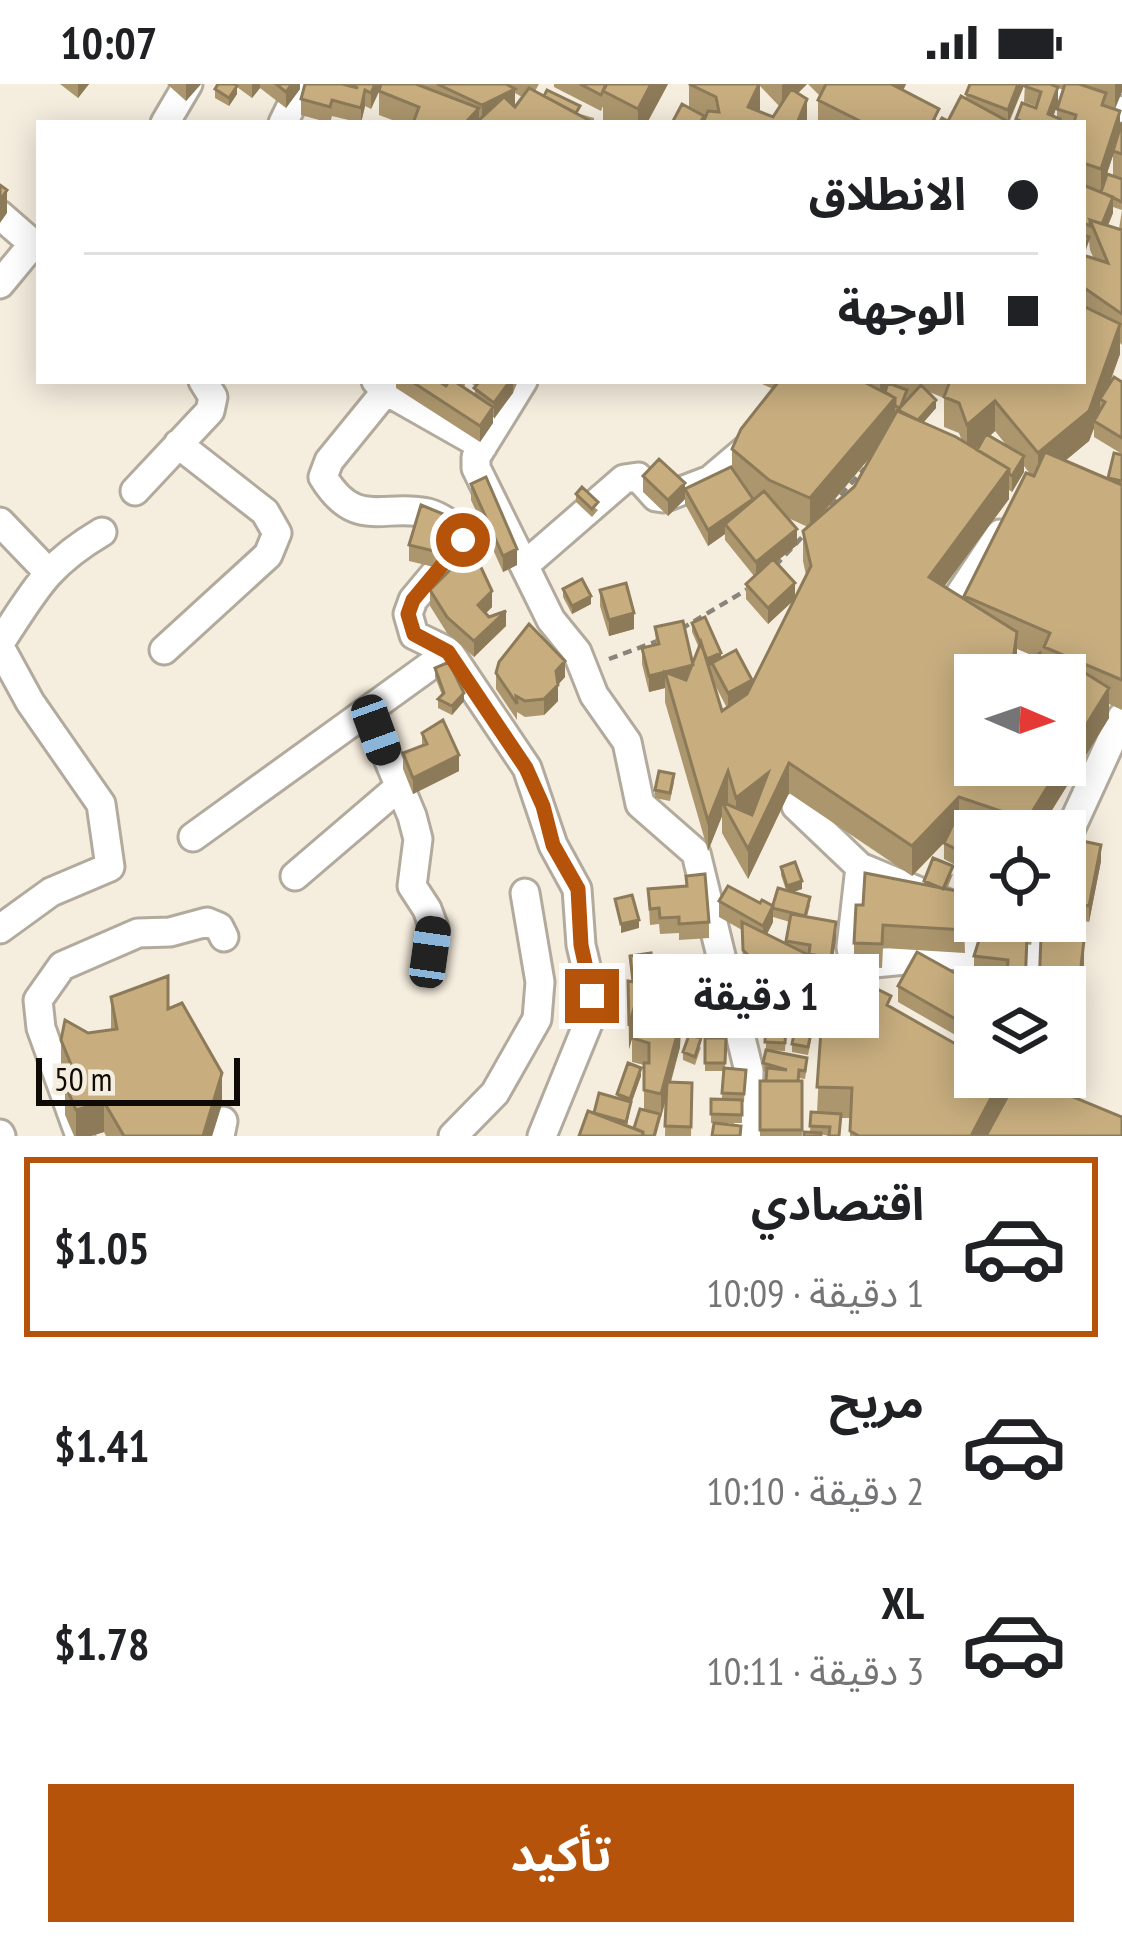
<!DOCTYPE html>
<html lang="ar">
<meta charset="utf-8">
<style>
body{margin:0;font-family:"PT Sans Narrow","Noto Sans Arabic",sans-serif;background:#f6f6f6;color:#202124;direction:rtl;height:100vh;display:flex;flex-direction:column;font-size:45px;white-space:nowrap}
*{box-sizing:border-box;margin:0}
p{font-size:39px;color:#757577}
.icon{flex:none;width:66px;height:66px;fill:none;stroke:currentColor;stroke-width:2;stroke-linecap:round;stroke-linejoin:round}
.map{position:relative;height:1052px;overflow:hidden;direction:ltr}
.drawer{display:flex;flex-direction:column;background:#fff;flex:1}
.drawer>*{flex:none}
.guide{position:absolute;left:36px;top:36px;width:1050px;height:264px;border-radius:0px;box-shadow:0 6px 30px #0003;direction:rtl;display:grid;align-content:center;height:264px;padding:0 48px;background:#fff}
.needle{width:78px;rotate:92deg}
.fabs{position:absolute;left:954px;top:570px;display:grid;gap:24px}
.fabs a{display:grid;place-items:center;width:132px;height:132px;border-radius:0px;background:#fff;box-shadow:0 6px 30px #0003;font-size:60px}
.scale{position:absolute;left:36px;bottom:30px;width:204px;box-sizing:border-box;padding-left:12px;border:6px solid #0e0b07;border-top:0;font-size:33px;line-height:42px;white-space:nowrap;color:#0e0b07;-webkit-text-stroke:9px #f5edde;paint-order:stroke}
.end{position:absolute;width:54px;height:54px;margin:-27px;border:15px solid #b45309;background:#fff;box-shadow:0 0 0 6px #fff}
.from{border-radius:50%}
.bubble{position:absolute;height:84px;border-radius:0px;background:#fff;box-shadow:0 6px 30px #0003;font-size:39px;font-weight:700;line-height:84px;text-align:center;direction:rtl}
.car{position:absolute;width:36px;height:72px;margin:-36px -18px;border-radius:15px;box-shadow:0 0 9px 3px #0007;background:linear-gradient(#222 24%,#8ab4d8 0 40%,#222 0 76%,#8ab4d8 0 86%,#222 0)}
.guide b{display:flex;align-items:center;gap:42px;height:114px;font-size:45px}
.guide b+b{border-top:3px solid #e0e0e0}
.guide i{width:30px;height:30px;background:#202124}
ul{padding:21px 0 0;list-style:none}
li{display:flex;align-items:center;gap:36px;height:180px;margin:0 24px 18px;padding:0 24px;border:6px solid transparent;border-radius:0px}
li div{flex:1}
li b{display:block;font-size:45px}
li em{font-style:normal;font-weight:700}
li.current{border-color:#b45309}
li>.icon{width:108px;height:108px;stroke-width:1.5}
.button{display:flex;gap:24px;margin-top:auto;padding:24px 48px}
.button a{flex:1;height:138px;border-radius:0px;background:#b45309;color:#fff;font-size:48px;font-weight:700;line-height:138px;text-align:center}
.status{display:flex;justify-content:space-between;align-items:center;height:84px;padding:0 60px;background:#fff;direction:ltr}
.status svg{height:33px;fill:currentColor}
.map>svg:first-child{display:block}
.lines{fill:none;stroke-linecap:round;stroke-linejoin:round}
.minor-casing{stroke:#b2aa9c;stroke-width:33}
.path{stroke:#8a857b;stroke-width:4.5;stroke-dasharray:9 6;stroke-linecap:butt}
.minor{stroke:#fff;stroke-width:27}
.wall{fill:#ac966d;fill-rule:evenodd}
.shaded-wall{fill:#8c7a59}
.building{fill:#c8ae7f;stroke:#8c7a59;stroke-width:3}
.route{stroke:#b45309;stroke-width:15}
</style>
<div class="status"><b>10:07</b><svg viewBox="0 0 49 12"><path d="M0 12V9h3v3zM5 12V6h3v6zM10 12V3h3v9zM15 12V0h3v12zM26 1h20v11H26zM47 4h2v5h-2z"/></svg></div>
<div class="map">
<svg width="1122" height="1052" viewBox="0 0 1122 1052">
<rect width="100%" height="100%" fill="#f5edde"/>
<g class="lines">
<defs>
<path id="minor" d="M1049,0L1122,28
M165,39L188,0
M283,39L302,0
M0,131L39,165
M0,200L33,160
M376,297L386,307L483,362
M523,297L476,373V384L551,536L577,568L594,611L627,658L640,720L696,769L749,987L747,1052
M386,307L329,377L323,393C356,447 384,419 428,429C440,432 452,441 462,449L463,456L413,516L408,530L414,551L449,568L527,684L553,761L577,805L581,861L593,912L591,932L542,1052
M135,407L210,327L213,313L203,297
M0,438L47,487
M1000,450L954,519L957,526L1064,591
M526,480L624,395L638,393L656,413L663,414L710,396L756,357
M0,559C35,506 46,481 102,448
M0,563L30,618L101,720L110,783L51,808L0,845
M164,566L268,471L277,449L265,428L178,360
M362,633L376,646L412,732L418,755L412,802L427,825L434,844L430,869
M796,722L860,783L851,863L854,881
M193,753L449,568
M1065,757L1122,633
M860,783L975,831
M295,792L399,703
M1028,903L1037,837
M853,906L854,881L1031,864
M1011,993L1075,1041L1103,1052
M0,1050L1,1052
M80,1052L41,944L38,916L62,882L138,849L170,848L207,838L219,843L224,853
M220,1052L223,1037
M453,1052L495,1009L537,935L540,898L525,809"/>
</defs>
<use href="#minor" class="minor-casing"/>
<path class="path" d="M820,433L865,384
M775,482L804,451
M681,545L748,505
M609,575L660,556"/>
<use href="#minor" class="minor"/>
</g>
<path class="wall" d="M60,0H89L78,14Z
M167,0H201L186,17Z
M218,0H300V5L286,24L260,4L252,14L237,3V10L229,22L215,14V5Z
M305,0H539L535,7L580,30L594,34V39H400L379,31V8L371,25L365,22L361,39L332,32L330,39L301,31V15ZM515,9L522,13L515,23Z
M554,0H668L647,39H608L603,37V22L601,27L554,3Z
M689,0H807L798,9L807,39H672L689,24ZM760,2L780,23L773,33L760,28Z
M808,0H906L903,7L939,38L948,37L966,15V10L1023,0V4L1009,39H818V16L820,12Z
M1025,0H1122L1115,25L1120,46L1122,38V261L1120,259V270L1109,301L1122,298V370L1094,353V344L1089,357L1065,377L1108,395L1122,371V626L1109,620V634L1039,747H975V824L973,823V812L963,809L965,869L883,864L882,884L854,882V859L863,821L924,801V797L953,790L947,805L956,807V792L959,783L944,775V759L912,792L789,709L748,795L722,749V732L708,767L665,618V604L649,608L642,580V564L656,560L655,543L693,580L699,564L692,548V539L721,575L752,600L794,516L768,540L746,515V500L754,492L725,456V450L708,462L685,420V415L668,432L643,408V392L685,404L732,384V365L773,305L760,299V297H1083V39H1012L1036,22L1024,18ZM1058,4L1063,6L1057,25V34L1053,32L1058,19ZM1113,71V92L1103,101ZM1113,123L1122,126L1119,145L1108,142L1113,129ZM1089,157L1090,166L1094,175L1084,172ZM927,307L944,314V343L959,349L962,357L923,339L936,324ZM995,347L1007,362L990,352ZM871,372L854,403L822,430L842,407ZM1024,382L1030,390L964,514L944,502L1009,415V406L1012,408L1024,388ZM788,434L808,443L803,447V477L806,491L795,514L776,478L797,461ZM1017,565L1036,573L1016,588L1017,578ZM975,591H1065V602L1074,606L1065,681ZM713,597L727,624L722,627Z
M396,297H440L446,302L447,301L444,297H466L464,304L474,311L476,303L468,297H518L513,309L493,334V339L480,358L396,304Z
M471,400L517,481L503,488L471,416Z
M576,410L598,426L592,433L576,418Z
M458,452L438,484L409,477V461Z
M563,505L591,520L572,530L563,513Z
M430,506L492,523L486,529L506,542L474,573L447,549L430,522Z
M600,506L634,545L609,552L600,522Z
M435,584L464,617L452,631L438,624V615L442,611L435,593Z
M496,589L565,593L558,600V617L544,631L525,633L517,628V636L496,605Z
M422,649L459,687L413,710L403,685V669L422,662Z
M674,698L670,717L655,714V706Z
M1065,769L1101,777L1089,838L1065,833Z
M781,783L802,805L793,808L810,821L807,833L836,854L832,882L891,923L968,967L970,963L967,961V953L975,939L1015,993V998L1018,993H1050L1049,997L1053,999L1065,993V903L1071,855L1084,880L1073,977H1067L1066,1008L1122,1052H850V1034H841L829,1052L810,1048L811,1028H817L822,934L802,927L773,928H787L785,967L766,966L807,982L805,995L799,994L798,997H802V1052H760V997H766L767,988L763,987L766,966V928H757V910L743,896L742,846L719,833V817L773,822L786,806L781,791ZM773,833L790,838L786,860L767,850L773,838Z
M648,805L709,838V854L679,856V849L660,850L659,840L650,841Z
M983,837H1036L1031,861L1027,860L1007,891L974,888V872L1000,855L983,851Z
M651,869L654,901L662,902L661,883L683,889L680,963L671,998L692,999L691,1052H665L666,1015L656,1052H579L588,1027L594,1029L599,1009L617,1014L628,979L641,984V992L631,1020L627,1042L634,1044L640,1025L644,1026V981L632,978V955L629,965L628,897H632L630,872Z
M898,902L980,903L964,956L898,918Z
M690,904L735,939L695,947L690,920Z
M111,913L168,924L222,1020L212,1052H106L104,1048L91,1052H74L65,1031V1000H67L61,986V956L111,946Z
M814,942L808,971L792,968V960Z
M705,954H726L725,984L746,986L744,1018H742V1039H711V1015H722L723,987H705Z
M701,963L695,981L683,976V968Z"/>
<path class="shaded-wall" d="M78,0H89L78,14Z
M201,0L186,17V0Z
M252,0H260V4L252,14Z
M292,0H300V5L286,24V8Z
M375,0H382L371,25V9Z
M651,0H668L647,39H638V25Z
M759,0H760V27L754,39L748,23Z
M783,0H807L782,25V1Z
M891,0H906L891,31Z
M1018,0H1023V4L1008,39V26Z
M1115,0H1122V8L1115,25Z
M237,2V10L229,22V14Z
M1058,3V19L1051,39L1048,30Z
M515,5V21L482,37V21Z
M365,6V22L361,39V24Z
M807,15V39H797Z
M479,24V39H465Z
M1120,27V50L1101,108V85Z
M7,106V129L0,139V116Z
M1113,113V129L1099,161V145Z
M1120,240V270L1103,317L1100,315V325L1094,337V344L1089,357L1038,399V369Z
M510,297H513V309L494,335V319Z
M880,297H886V304L880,321Z
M895,314V344L810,444V414Z
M936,316V324L914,349V340Z
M995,317V347L967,371V341Z
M493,323V339L480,358V342Z
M1024,372V388L1012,408V392Z
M1009,385V415L929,523V493Z
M685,399V415L668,432V416Z
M753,415V431L725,440V450L708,462V446Z
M458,436V452L438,484V468Z
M797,445V461L756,494V478Z
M517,465V481L503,488V472Z
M795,499V515L768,540V524Z
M492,507V523L478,537V521Z
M591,512V520L572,530V522Z
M506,527V542L474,573V557Z
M634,529V545L609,552V536Z
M1017,548V578L1015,591H1011Z
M721,569V577L707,583V575Z
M565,577V593L556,603V587Z
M693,581V597L669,603L665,588Z
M665,588V604L649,608V592Z
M752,596V612L728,625V609Z
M558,601V617L544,631V615Z
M1109,604V634L1039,747H1027V736L1061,681H1065V675Z
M464,609V617L452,631V622Z
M459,671V687L413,710V694Z
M789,679V709L748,795V765Z
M728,687V717L726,724L722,718V732L708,767V737Z
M768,689V720L736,744V714Z
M959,713V743L912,792V762Z
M1101,761V777L1089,838V822Z
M802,797V805L787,810V802Z
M773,822V838L763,858V842Z
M639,836V844L621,849V840Z
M836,838V854L831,890V874Z
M1084,856V880L1073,977V954Z
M683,889L680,963L661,1033V1010Z
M636,917V941L629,965V942Z
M975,922V938L964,956V940Z
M735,923V939L695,947V932Z
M641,984V992L631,1020L626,1046L630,1015Z
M222,989V1020L212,1052H203Z
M1002,993H1015V999L987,1052H971Z
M104,1018V1048L91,1052H76V1026Z"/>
<path class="building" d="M218,0H234L237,2L229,14L215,5Z
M276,0H292L286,8Z
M305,0H342L358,4L349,0H375L371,9L365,6L361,24L332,16L330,23L301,15Z
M381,0H416L479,24L465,39H413L419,23L379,7Z
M437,0H506L515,5L482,21Z
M580,0H606L601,11Z
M607,0H651L638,25L603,7Z
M689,0H759L748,23L773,33L791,5L807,15L797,39H703L708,27L719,28L716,13Z
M826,0H891L939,25L932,39H864L818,16Z
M970,0H1018L1008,26L966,10Z
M1025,0H1050L1058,3L1048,30L1060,35L1058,39H1025L1016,35L1022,19L1036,24L1041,8L1024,2Z
M1065,0H1079L1106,9L1102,21L1120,27L1101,85L1083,79V39H1074L1076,31L1057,25Z
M529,4L594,39H476L504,13L515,23Z
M547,6L580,22L576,29L544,12Z
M961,12L1007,37L1006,39H939L942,34L948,37Z
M682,20L704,32L700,39H672Z
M1122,38V70L1113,67Z
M1107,90L1122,95V118L1101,108Z
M0,101L7,106L0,116Z
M1083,101L1113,113L1102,140L1090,136V142L1083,139Z
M1090,136L1122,146V230L1083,203V171L1108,179Z
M1083,151L1089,153L1084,165H1083Z
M1083,222L1120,240L1089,327L1038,369L995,317L967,341L959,319L944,313L950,297H1083Z
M1114,293L1122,298V354L1094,337L1105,318L1100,315Z
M411,297H438L446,302L449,297H458L457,299L493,323L480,342Z
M480,297H510L494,319L474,304Z
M779,297H862L895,314L810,414L769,396L732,365L741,345Z
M888,299L907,306L900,324L895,322V314L885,308Z
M921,301L936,316L918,336L898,326Z
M897,327L956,353L1009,385L929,493L1017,548L1011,591H975V681H1061L1027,736L959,713L912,762L789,679L748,765L722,718L752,731L768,689L736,714L728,687L708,737L665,588L686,596L701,558L722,627L747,610L811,482L803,447L854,403Z
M986,350L1024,372L1012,392L1009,390V385L977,366Z
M1045,368L1122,401V596L1044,563L1050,549L964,512L1026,389L1034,392Z
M1114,369L1122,371V397L1108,394Z
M659,375L685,399L668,416L643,392Z
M731,383L753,415L708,446L685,405Z
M486,393L517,465L503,472L471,400Z
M582,403L598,418L592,425L576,410Z
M764,407L797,445L756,478L725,440Z
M421,421L458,436L438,468L409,461Z
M472,464L492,507L478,521L489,533L506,527L474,557L447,533L430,506Z
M773,475L795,499L768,524L746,500Z
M582,495L591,512L572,522L563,505Z
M626,499L634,529L609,536L600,506Z
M705,533L721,569L707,575L692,539Z
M683,537L693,581L649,592L642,564L659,560L655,543Z
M529,540L565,577L556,587L558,601L544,615L525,617L516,612L517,620L496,589L499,578Z
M736,566L752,596L728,609L712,579Z
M1040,569L1047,591H1012Z
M449,578L464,609L452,622L438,615L444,609L435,584Z
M1082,587L1109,604L1065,675V629Z
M443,636L459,671L413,694L403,669L427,660L422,649Z
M659,687L674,690L670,709L655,706Z
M956,734L981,747H975V775L944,759Z
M1068,754L1101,761L1089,822L1065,817V769Z
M933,774L953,782L943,805L924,797Z
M795,778L802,797L787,802L781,783Z
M958,782L975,786V808L973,807L975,796L956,792Z
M865,789L962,808L965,846L883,841L882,860L854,859L856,821H863Z
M705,790L709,838L679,840V833L660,834L659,824L650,825L648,805L687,802L686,792Z
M728,802L760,819L762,816L773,822L763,842L719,817Z
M778,804L810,813L805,832L772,824Z
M632,811L639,836L621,840L615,815Z
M791,830L836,838L831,874L809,870L810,861L786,857Z
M993,837H1032L1031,845Z
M742,838L891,912L887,921L968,967L975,954V993H1002L971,1052H859L850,1047L852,1004L817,1003L824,905L802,897L757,898V880L743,866Z
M1043,840L1071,842L1070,855L1043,853Z
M1027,853L1025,903H1006L1008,876L974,872L979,856Z
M1041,853L1084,856L1073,954H1065V903H1039Z
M917,868L980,903H975V922L964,940L898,902Z
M651,869L654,894L633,897L630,872Z
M661,883L683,889L680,940L661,1010L644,1006V979H649V959L632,954L637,936H656L660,924L636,917L629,942L628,897L662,902Z
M168,892V925L182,919L222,989L203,1052H124L104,1018L76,1026L65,1000L77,995L61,956L65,936L88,949L117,945L111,913Z
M729,896L735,923L695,932L690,904Z
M766,927L787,928L785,959L765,958Z
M798,930L814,934L808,963L792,960Z
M975,939V954L974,957L967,953Z
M689,951L701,954L695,973L683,968Z
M705,954H726L725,979H705Z
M766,966L807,974L805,987L799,986L798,997H766L767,984L787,986L763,979Z
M1065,971H1067L1065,1008L1053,999V993H1065Z
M628,979L641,984L630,1015L617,1010Z
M724,984L746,986L744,1010L722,1009Z
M1018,993H1043L1073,1013L1122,1033V1052H986Z
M760,997H802V1046H760Z
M667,998L692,999L691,1043L665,1042Z
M599,1009L631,1018L626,1038L594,1029Z
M711,1015L742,1016V1031L711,1030Z
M640,1025L660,1030L654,1052H643V1048L634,1044Z
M588,1027L643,1048L642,1052H579Z
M811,1028L841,1030L839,1052H829L830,1043L810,1042Z
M714,1039L741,1042L740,1052H712Z
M804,1048L821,1049V1052H804Z"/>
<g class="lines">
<path class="route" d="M463,456L413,516L408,530L414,550L448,568L526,684L543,722L553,761L578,805L581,861L592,912"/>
</g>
</svg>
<div class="fabs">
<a><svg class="needle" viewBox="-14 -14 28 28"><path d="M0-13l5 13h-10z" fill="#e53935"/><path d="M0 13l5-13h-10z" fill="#757577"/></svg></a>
<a><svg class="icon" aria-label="locate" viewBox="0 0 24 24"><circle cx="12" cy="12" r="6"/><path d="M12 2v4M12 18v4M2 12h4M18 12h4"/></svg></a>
<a><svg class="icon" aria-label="layers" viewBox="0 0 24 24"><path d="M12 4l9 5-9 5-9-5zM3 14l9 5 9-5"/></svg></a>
</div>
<div class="scale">50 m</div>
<i class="end from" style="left:463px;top:456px"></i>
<i class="end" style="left:592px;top:912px"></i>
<div class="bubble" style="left:633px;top:870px;width:246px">1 دقيقة</div>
<i class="car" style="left:376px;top:646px;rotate:160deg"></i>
<i class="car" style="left:430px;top:868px;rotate:8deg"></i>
<div class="guide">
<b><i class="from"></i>الانطلاق</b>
<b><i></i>الوجهة</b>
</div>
</div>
<section class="drawer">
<ul>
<li class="current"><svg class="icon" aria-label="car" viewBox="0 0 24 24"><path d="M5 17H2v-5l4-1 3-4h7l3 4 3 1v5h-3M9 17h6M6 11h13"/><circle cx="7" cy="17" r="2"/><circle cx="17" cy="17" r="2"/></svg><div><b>اقتصادي</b><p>1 دقيقة · 10:09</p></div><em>$1.05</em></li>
<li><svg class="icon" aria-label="car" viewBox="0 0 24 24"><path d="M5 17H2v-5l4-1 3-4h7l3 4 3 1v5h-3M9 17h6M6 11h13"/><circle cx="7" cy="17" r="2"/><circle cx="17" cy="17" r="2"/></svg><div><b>مريح</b><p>2 دقيقة · 10:10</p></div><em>$1.41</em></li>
<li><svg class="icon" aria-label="car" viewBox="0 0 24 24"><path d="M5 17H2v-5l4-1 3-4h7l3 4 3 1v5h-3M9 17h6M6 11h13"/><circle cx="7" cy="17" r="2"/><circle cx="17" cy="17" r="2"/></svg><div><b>XL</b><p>3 دقيقة · 10:11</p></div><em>$1.78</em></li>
</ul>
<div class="button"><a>تأكيد</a></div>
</section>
